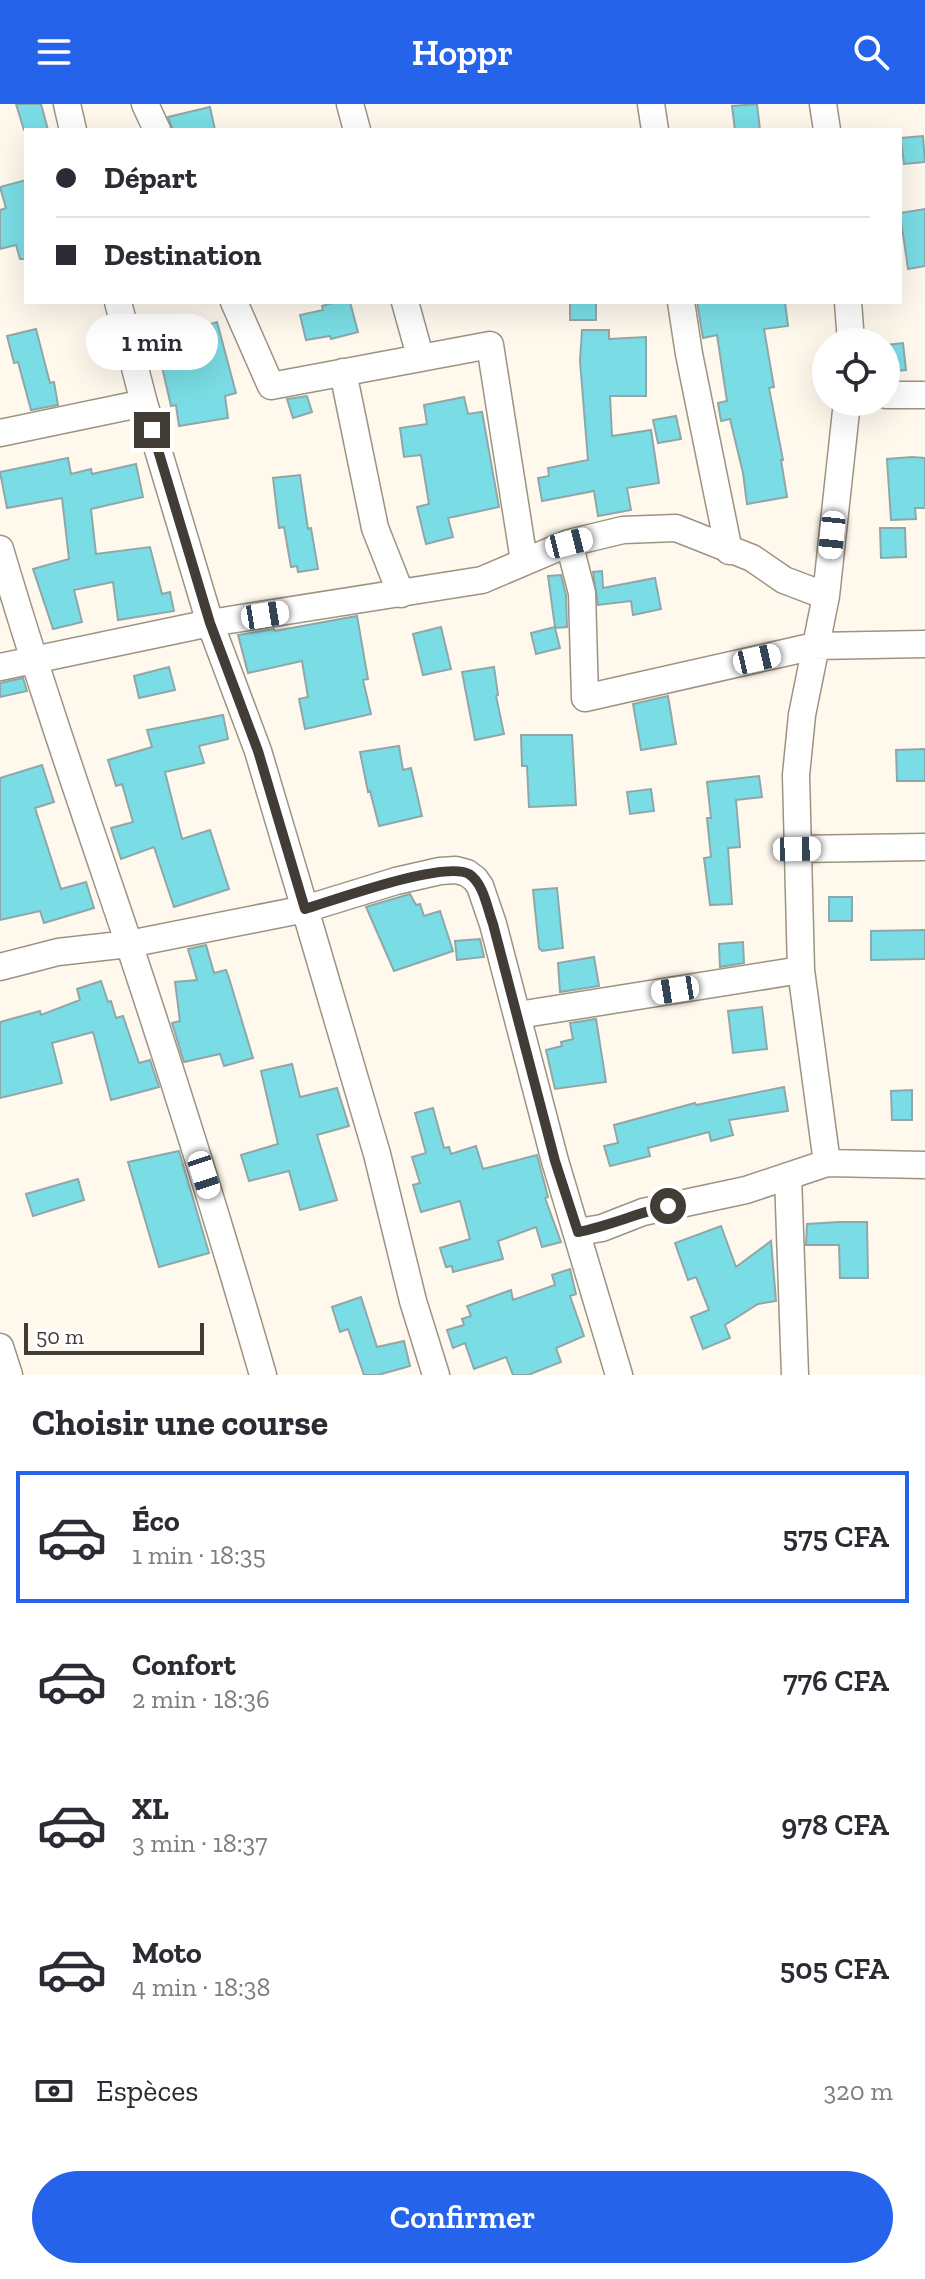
<!DOCTYPE html>
<html lang="fr">
<meta charset="utf-8">
<style>
body{margin:0;font-family:"Zilla Slab",serif;background:#f7f7f7;color:#2b2b33;height:100vh;display:flex;flex-direction:column;font-size:30px;white-space:nowrap}
*{box-sizing:border-box;margin:0}
p{font-size:26px;color:#7c7c81}
.icon{flex:none;width:44px;height:44px;fill:none;stroke:currentColor;stroke-width:2;stroke-linecap:round;stroke-linejoin:round}
.map{position:relative;height:1271px;overflow:hidden}
.side{display:flex;flex-direction:column;background:#fff;flex:1}
.side>*{flex:none}
.top-card{position:absolute;left:24px;top:24px;width:878px;height:176px;border-radius:0px;box-shadow:0 8px 32px #0002;display:grid;align-content:center;height:176px;padding:0 32px;background:#fff}
.tools{position:absolute;left:812px;top:224px;display:grid;gap:16px}
.tools a{display:grid;place-items:center;width:88px;height:88px;border-radius:50%;background:#fff;box-shadow:0 8px 32px #0002;font-size:40px}
.scale{position:absolute;left:24px;bottom:20px;width:180px;box-sizing:border-box;padding-left:8px;border:4px solid #413c35;border-top:0;font-size:22px;line-height:28px;white-space:nowrap;color:#413c35;-webkit-text-stroke:6px #fff;paint-order:stroke}
.end{position:absolute;width:36px;height:36px;margin:-18px;border:10px solid #413c35;background:#fff;box-shadow:0 0 0 4px #fff}
.from{border-radius:50%}
.bubble{position:absolute;height:56px;border-radius:28px;background:#fff;box-shadow:0 8px 32px #0002;font-size:26px;font-weight:600;line-height:56px;text-align:center}
.car{position:absolute;width:24px;height:48px;margin:-24px -12px;border-radius:10px;box-shadow:0 0 6px 2px #0007;background:linear-gradient(#fff 24%,#345 0 40%,#fff 0 76%,#345 0 86%,#fff 0)}
.top-card b{display:flex;align-items:center;gap:28px;height:76px;font-size:30px}
.top-card b+b{border-top:2px solid #e1e1e2}
.top-card i{width:20px;height:20px;background:#2b2b33}
ul{padding:0;list-style:none}
li{display:flex;align-items:center;gap:24px;height:132px;margin:0 16px 12px;padding:0 16px;border:4px solid transparent;border-radius:0px}
li div{flex:1}
li b{display:block;font-size:30px}
li em{font-style:normal;font-weight:600}
li.active{border-color:#2563eb}
li>.icon{width:72px;height:72px;stroke-width:1.5}
h2{padding:0 32px;font-size:36px;line-height:96px}
.pay{display:flex;align-items:center;gap:20px;height:88px;padding:0 32px;font-size:30px}
.pay p{margin-inline-start:auto}
.action{display:flex;gap:16px;margin-top:auto;padding:16px 32px}
.action a{flex:1;height:92px;border-radius:48px;background:#2563eb;color:#fff;font-size:32px;font-weight:600;line-height:92px;text-align:center}
header{display:flex;justify-content:space-between;align-items:center;height:104px;padding:0 32px;background:#2563eb;color:#fff;font-size:36px;font-weight:600}
.map>svg:first-child{display:block}
.building{fill:#7adde5;stroke:#90a7a9;stroke-width:2}
.lines{fill:none;stroke-linecap:round;stroke-linejoin:round}
.street-casing{stroke:#9d9383;stroke-width:29}
.street{stroke:#fff;stroke-width:26}
.route{stroke:#413c35;stroke-width:10}
</style>
<header><svg class="icon" aria-label="menu" viewBox="0 0 24 24"><path d="M4 6h16M4 12h16M4 18h16"/></svg>Hoppr<svg class="icon" aria-label="search" viewBox="0 0 24 24"><circle cx="10" cy="10" r="6"/><path d="M15 15l6 6"/></svg></header>
<div class="map">
<svg width="925" height="1271" viewBox="0 0 925 1271">
<rect width="100%" height="100%" fill="#fef8ed"/>
<path class="building" d="M16,0H41L48,26H24Z
M757,0L760,26H735L732,2Z
M210,3L215,26H173L168,13Z
M923,32L925,58L904,60L901,34Z
M26,76V155H20L16,141L0,145V106L6,104L0,83Z
M925,105V162L908,165L900,109Z
M336,198H350L358,228L331,235L330,232L306,236L300,211L323,206L322,202Z
M570,198H596V216H570Z
M697,198H785L788,222L764,225L774,283L769,284L783,356H781L787,393L747,400L743,369L730,315L721,317L718,299L727,297L717,231L703,234Z
M217,218L236,289L225,292L228,314L179,322L176,301L171,302L160,254L197,245L191,226Z
M36,225L50,279L54,278L58,301L31,306L18,258L14,259L7,232Z
M582,226H609V235L646,233V292H610L612,332L651,326L659,379L627,384L631,406L598,412L594,387L542,397L538,374L549,372L548,364L588,356L580,257Z
M903,239L906,266L886,268V241Z
M307,292L312,308L293,314L287,295Z
M464,293L468,310L482,308L499,403L448,414L453,433L426,440L417,403L429,400L421,351L404,353L400,324L427,320L424,301Z
M676,312L681,335L658,339L653,316Z
M912,353L925,354V404H915L916,415L891,416L887,355Z
M68,354L71,370L91,365L92,370L136,360L143,393L91,405L96,450L150,443L162,490L170,488L174,507L118,516L113,478L74,486L82,518L53,525L33,465L69,455L62,394L7,404L0,368Z
M300,371L308,425L311,424L318,465L298,468L297,462L291,463L284,423L279,424L273,374Z
M880,424H905L906,453L881,454Z
M602,467L603,484L655,474L661,505L633,511L631,497L598,501L593,468Z
M561,471L566,491L567,523L555,524L560,544L536,550L531,529L555,523L548,472Z
M357,512L368,575L363,576L371,610L305,625L299,595L308,593L302,557L248,569L238,531L274,525L275,527Z
M441,523L451,565L423,571L413,530Z
M169,563L175,586L139,594L134,572Z
M494,563L498,591L496,592L504,630L475,636L462,568Z
M23,574L27,587L0,593V579Z
M668,592L676,640L641,646L633,600Z
M223,611L228,635L199,642L204,659L165,668L182,735L210,726L229,785L174,803L154,743L121,755L111,724L133,718L122,680L116,682L108,656L152,643L147,626Z
M521,631H572L576,701L529,703L527,662H522Z
M399,642L403,666L411,664L422,712L379,722L370,687L368,688L360,648Z
M925,645V677H897L896,646Z
M42,661L54,698L35,704L61,785L86,778L94,804L44,819L40,807L0,816V674Z
M759,672L762,693L736,696L740,743L728,744L732,800L710,801L704,754L711,753L707,714H711L707,678Z
M651,685L654,707L630,710L627,688Z
M557,784L563,844L542,847L539,844L533,786Z
M410,790L416,801L420,800L424,812L440,807L453,847L394,867L366,803Z
M829,793H852V817H829Z
M925,826V855L871,856V827Z
M480,835L484,853L457,856L455,837Z
M743,838L744,859L720,863L719,840Z
M206,841L214,869L226,866L229,874L253,954L224,962L220,950L184,958L172,919L180,917L175,878L197,876L188,845Z
M594,853L599,882L560,888L558,859Z
M101,877L108,898L111,897L116,914L123,912L139,959L150,956L159,983L111,996L93,928L52,939L62,979L0,994V918L40,907L41,911L80,896L77,885Z
M762,903L767,945L733,949L728,907Z
M596,915L606,978L555,985L546,946L562,942L561,938L573,935L570,919Z
M292,960L300,993L337,984L349,1022L317,1031L337,1096L300,1106L289,1067L249,1077L241,1051L278,1040L261,967Z
M784,983L788,1007L729,1016L733,1031L711,1037L709,1028L648,1044L650,1052L610,1062L604,1042L618,1039L614,1021L695,999L696,1001Z
M912,986V1016H892L891,987Z
M433,1004L444,1044L449,1043L451,1050L476,1042L483,1065L537,1051L548,1093L545,1094L561,1138L542,1143L536,1123L498,1137L503,1155L453,1168L452,1162L446,1163L440,1144L470,1135L460,1097L421,1108L413,1081L420,1079L412,1053L426,1049L415,1009Z
M179,1047L209,1149L159,1163L128,1058Z
M78,1075L84,1096L33,1112L26,1090Z
M839,1118H867L868,1174H840L839,1141H806L807,1120Z
M721,1122L736,1163L771,1137L776,1197L758,1200L725,1221L730,1234L703,1245L691,1213L709,1206L696,1173L688,1176L675,1139Z
M570,1165L576,1190L570,1192L584,1232L556,1244L561,1258L528,1271H513L506,1253L474,1265L465,1239L453,1244L447,1226L464,1221L462,1215L471,1212L467,1202L511,1186L513,1196L555,1181L552,1171Z
M361,1193L377,1243L404,1237L410,1262L378,1271H364L348,1225L340,1228L332,1203Z"/>
<g class="lines">
<defs>
<path id="street" d="M67,0L73,26
M145,0L157,26
M350,0L357,26
M651,0L655,26
M823,0L827,26
M118,198L144,299L210,519L258,647L305,805L377,1050L413,1197L436,1271
M234,198L271,282L490,241L524,457
M405,198L420,252
M681,198L689,250L729,447
M848,198L851,238
M343,268L375,424L401,490
M886,291H925
M0,329L144,299
M569,439L582,489L585,594L815,542L925,540
M0,445C39,577 84,707 128,837C176,981 221,1125 263,1271
M0,563L210,519L482,476L569,439L623,426L676,424L752,454L784,476L826,492
M797,745L925,743
M0,863L58,848L129,840L305,805L396,777L440,767L456,766L467,769L475,775L480,782L493,820L555,1057L619,1271
M518,911L801,866
M827,1059L801,866L796,671L802,611L826,492L847,298
M788,1072L795,1271
M578,1128L602,1124L643,1108L746,1086L827,1059L925,1061
M0,1243L9,1271"/>
</defs>
<use href="#street" class="street-casing"/>
<use href="#street" class="street"/>
</g>
<g class="lines">
<path class="route" d="M152,326L210,519L258,647L305,805C335,796 444,756 469,770C484,780 487,804 493,820L555,1057L578,1128C609,1122 637,1109 668,1102"/>
</g>
</svg>
<div class="tools">
<a><svg class="icon" aria-label="locate" viewBox="0 0 24 24"><circle cx="12" cy="12" r="6"/><path d="M12 2v4M12 18v4M2 12h4M18 12h4"/></svg></a>
</div>
<div class="scale">50 m</div>
<i class="end from" style="left:668px;top:1102px"></i>
<i class="end" style="left:152px;top:326px"></i>
<div class="bubble" style="left:86px;top:210px;width:132px">1 min</div>
<i class="car" style="left:832px;top:431px;rotate:186deg"></i>
<i class="car" style="left:569px;top:439px;rotate:76deg"></i>
<i class="car" style="left:265px;top:511px;rotate:81deg"></i>
<i class="car" style="left:757px;top:555px;rotate:77deg"></i>
<i class="car" style="left:797px;top:745px;rotate:89deg"></i>
<i class="car" style="left:675px;top:886px;rotate:261deg"></i>
<i class="car" style="left:204px;top:1071px;rotate:162deg"></i>
<div class="top-card">
<b><i class="from"></i>Départ</b>
<b><i></i>Destination</b>
</div>
</div>
<section class="side">
<h2>Choisir une course</h2>
<ul>
<li class="active"><svg class="icon" aria-label="car" viewBox="0 0 24 24"><path d="M5 17H2v-5l4-1 3-4h7l3 4 3 1v5h-3M9 17h6M6 11h13"/><circle cx="7" cy="17" r="2"/><circle cx="17" cy="17" r="2"/></svg><div><b>Éco</b><p>1 min · 18:35</p></div><em>575 CFA</em></li>
<li><svg class="icon" aria-label="car" viewBox="0 0 24 24"><path d="M5 17H2v-5l4-1 3-4h7l3 4 3 1v5h-3M9 17h6M6 11h13"/><circle cx="7" cy="17" r="2"/><circle cx="17" cy="17" r="2"/></svg><div><b>Confort</b><p>2 min · 18:36</p></div><em>776 CFA</em></li>
<li><svg class="icon" aria-label="car" viewBox="0 0 24 24"><path d="M5 17H2v-5l4-1 3-4h7l3 4 3 1v5h-3M9 17h6M6 11h13"/><circle cx="7" cy="17" r="2"/><circle cx="17" cy="17" r="2"/></svg><div><b>XL</b><p>3 min · 18:37</p></div><em>978 CFA</em></li>
<li><svg class="icon" aria-label="car" viewBox="0 0 24 24"><path d="M5 17H2v-5l4-1 3-4h7l3 4 3 1v5h-3M9 17h6M6 11h13"/><circle cx="7" cy="17" r="2"/><circle cx="17" cy="17" r="2"/></svg><div><b>Moto</b><p>4 min · 18:38</p></div><em>505 CFA</em></li>
</ul>
<div class="pay"><svg class="icon" aria-label="cash" viewBox="0 0 24 24"><path d="M3 7h18v10H3z"/><circle cx="12" cy="12" r="2"/></svg>Espèces<p>320 m</p></div>
<div class="action"><a>Confirmer</a></div>
</section>
